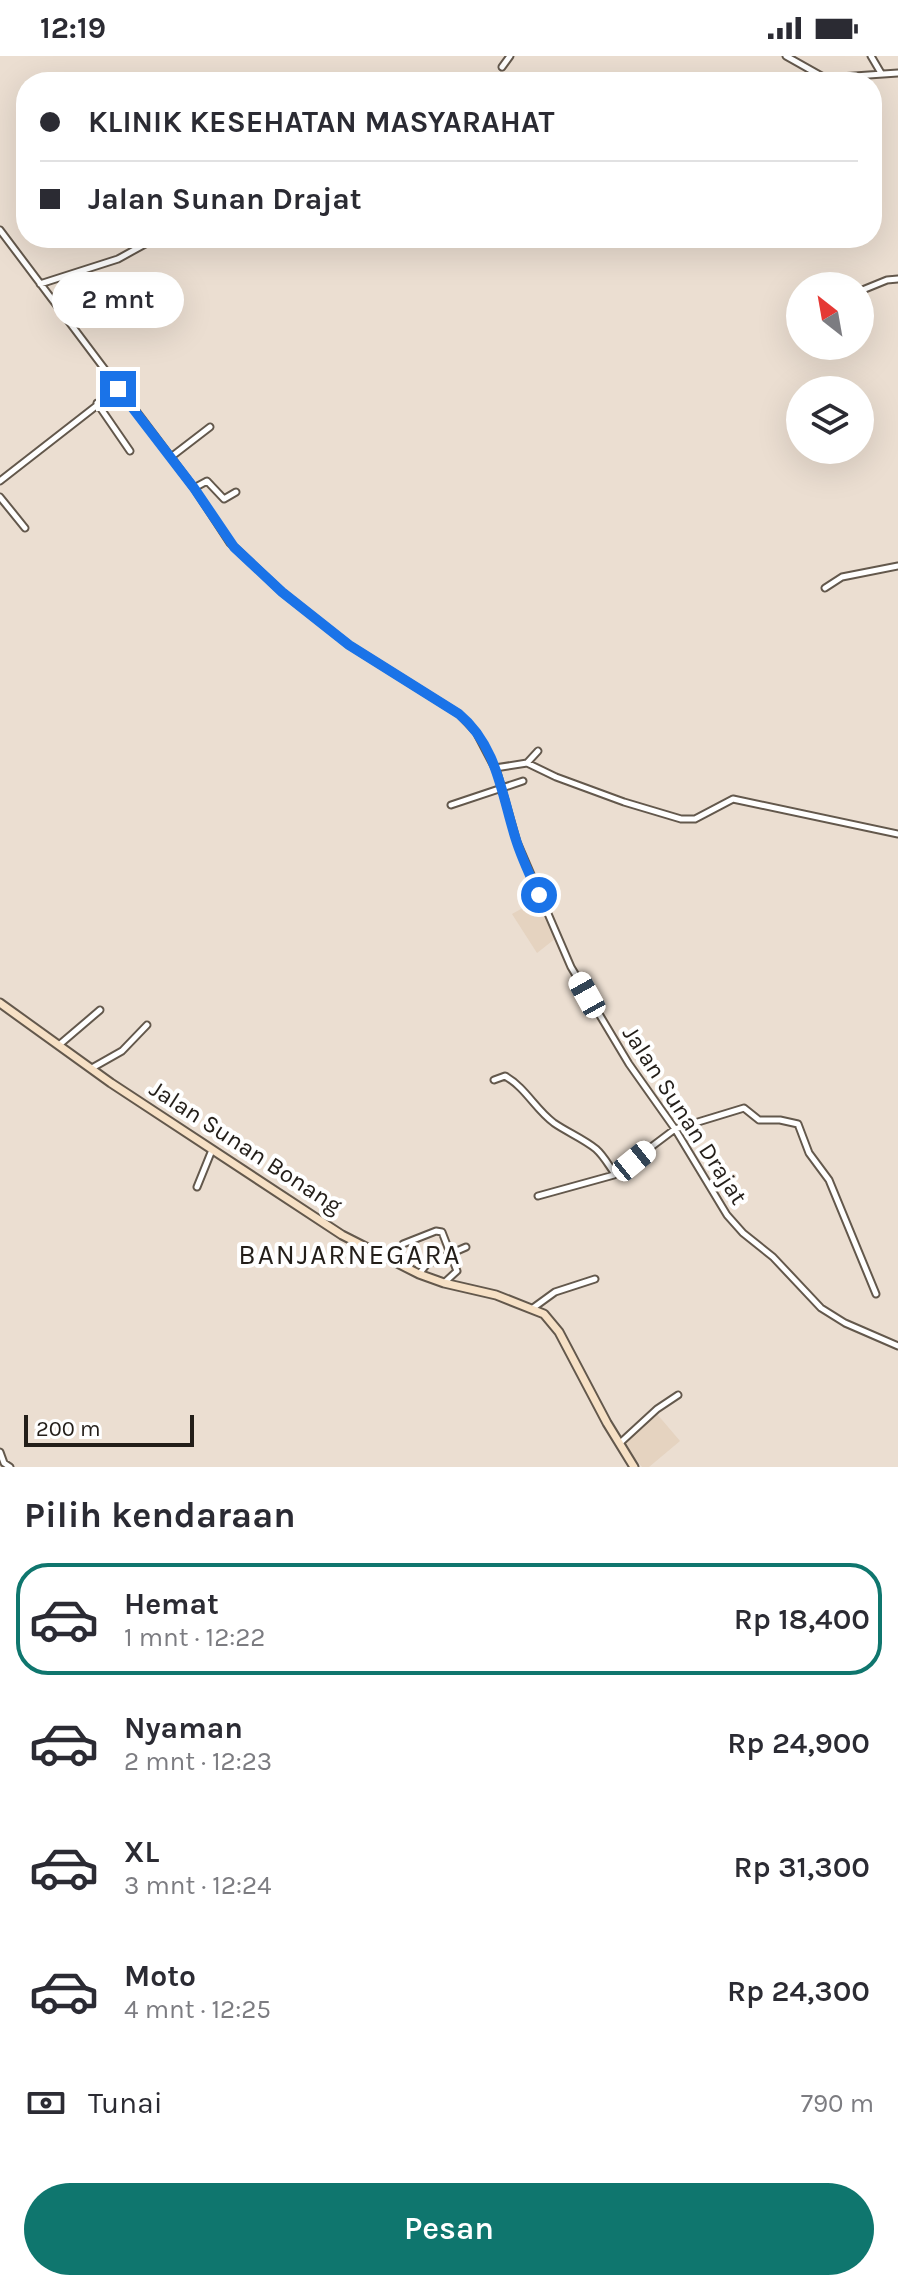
<!DOCTYPE html>
<html lang="id">
<meta charset="utf-8">
<style>
body{margin:0;font-family:Karla,sans-serif;background:#f2f2f3;color:#2b2b33;height:100vh;display:flex;flex-direction:column;font-size:30px;white-space:nowrap}
*{box-sizing:border-box;margin:0}
p{font-size:26px;color:#7c7c81}
.icon{flex:none;width:44px;height:44px;fill:none;stroke:currentColor;stroke-width:2;stroke-linecap:round;stroke-linejoin:round}
.map{position:relative;height:1411px;overflow:hidden}
.sheet{display:flex;flex-direction:column;background:#fff;flex:1}
.sheet>*{flex:none}
.top-card{position:absolute;left:16px;top:16px;width:866px;height:176px;border-radius:32px;box-shadow:0 8px 32px #0002;display:grid;align-content:center;height:176px;padding:0 24px;background:#fff}
.needle{width:52px;rotate:329deg}
.fabs{position:absolute;left:786px;top:216px;display:grid;gap:16px}
.fabs a{display:grid;place-items:center;width:88px;height:88px;border-radius:50%;background:#fff;box-shadow:0 8px 32px #0002;font-size:40px}
.scale{position:absolute;left:24px;bottom:20px;width:170px;box-sizing:border-box;padding-left:8px;border:4px solid #231e19;border-top:0;font-size:22px;line-height:28px;white-space:nowrap;color:#231e19;-webkit-text-stroke:6px #fff;paint-order:stroke}
.end{position:absolute;width:36px;height:36px;margin:-18px;border:10px solid #1a73e8;background:#fff;box-shadow:0 0 0 4px #fff}
.from{border-radius:50%}
.bubble{position:absolute;height:56px;border-radius:28px;background:#fff;box-shadow:0 8px 32px #0002;font-size:26px;font-weight:600;line-height:56px;text-align:center}
.car{position:absolute;width:24px;height:48px;margin:-24px -12px;border-radius:10px;box-shadow:0 0 6px 2px #0007;background:linear-gradient(#fff 24%,#345 0 40%,#fff 0 76%,#345 0 86%,#fff 0)}
.top-card b{display:flex;align-items:center;gap:28px;height:76px;font-size:30px}
.top-card b+b{border-top:2px solid #e1e1e2}
.top-card i{width:20px;height:20px;background:#2b2b33}
ul{padding:0;list-style:none}
li{display:flex;align-items:center;gap:24px;height:112px;margin:0 16px 12px;padding:0 8px;border:4px solid transparent;border-radius:32px}
li div{flex:1}
li b{display:block;font-size:30px}
li em{font-style:normal;font-weight:600}
li.current{border-color:#0f766e}
li>.icon{width:72px;height:72px;stroke-width:1.5}
h2{padding:0 24px;font-size:36px;line-height:96px}
.pay{display:flex;align-items:center;gap:20px;height:88px;padding:0 24px;font-size:30px}
.pay p{margin-inline-start:auto}
.primary-button{display:flex;gap:16px;margin-top:auto;padding:16px 24px}
.primary-button a{flex:1;height:92px;border-radius:48px;background:#0f766e;color:#fff;font-size:32px;font-weight:600;line-height:92px;text-align:center}
.status{display:flex;justify-content:space-between;align-items:center;height:56px;padding:0 40px;background:#fff;direction:ltr}
.status svg{height:22px;fill:currentColor}
.map>svg:first-child{display:block}
.built{fill:#e5d3c0}
.lines{fill:none;stroke-linecap:round;stroke-linejoin:round}
.street-casing{stroke:#63584c;stroke-width:9}
.secondary-casing{stroke:#63584c;stroke-width:11}
.street{stroke:#fff;stroke-width:5}
.secondary{stroke:#f6e0c5;stroke-width:7}
.route{stroke:#1a73e8;stroke-width:10}
.labels{text-anchor:middle;dominant-baseline:central;stroke-width:8;stroke-linejoin:round;paint-order:stroke}
.street-label{font-size:24px;fill:#231e19;stroke:#fff}
.quarter-label{font-size:28px;letter-spacing:2px;fill:#231e19;stroke:#fff}
</style>
<div class="status"><b>12:19</b><svg viewBox="0 0 49 12"><path d="M0 12V9h3v3zM5 12V6h3v6zM10 12V3h3v9zM15 12V0h3v12zM26 1h20v11H26zM47 4h2v5h-2z"/></svg></div>
<div class="map">
<svg width="898" height="1411" viewBox="0 0 898 1411">
<rect width="100%" height="100%" fill="#ebded1"/>
<path class="built" d="M537,844L556,882L537,897L512,858Z
M657,1358L680,1385L649,1411H642L622,1387Z"/>
<g class="lines">
<defs>
<path id="street" d="M786,0L825,22L898,17
M871,0L881,17
M502,11L510,0
M0,174L194,432L230,487L282,536L349,589L459,658L476,676L497,716L517,786L571,911L629,1008L675,1073L727,1159L743,1177L773,1201L821,1252L845,1267L898,1290
M40,228L118,203L156,182
M860,235L887,224L898,223
M97,347L130,395
M171,401L210,371
M0,425L118,333
M194,432L207,425L224,443L236,436
M0,441L25,472
M825,532L842,521L898,510
M527,707L538,695
M495,712L527,707L556,721L624,746L681,763H695L733,743L898,778
M451,749L523,725
M59,989L100,954
M92,1012L122,995L147,969
M494,1024L505,1020C526,1032 535,1053 554,1067C567,1076 584,1083 596,1093C604,1100 609,1110 615,1118
M197,1131L212,1094
M538,1140L614,1119L675,1073L744,1052L759,1064H780L798,1068L809,1097L829,1124L876,1238
M403,1188L436,1175L442,1176L457,1215L445,1226
M419,1218L427,1208L466,1191
M533,1252L555,1236L595,1223
M620,1387L657,1353L678,1339
M0,1396L4,1407L10,1411"/>
<path id="secondary" d="M0,947L111,1027L342,1179L419,1218L444,1227L496,1239L544,1258L559,1276L607,1367L634,1411"/>
</defs>
<use href="#street" class="street-casing"/>
<use href="#secondary" class="secondary-casing"/>
<use href="#street" class="street"/>
<use href="#secondary" class="secondary"/>
</g>
<g class="lines">
<path class="route" d="M118,333L194,432L234,491L282,536L349,589L459,658C498,690 502,742 517,787C523,805 531,822 539,839"/>
</g>
<g class="labels">
<g class="street-label">
<text transform="translate(685 1059) rotate(57)">Jalan Sunan Drajat</text>
<text transform="translate(246 1091) rotate(33)">Jalan Sunan Bonang</text>
</g>
<g class="quarter-label">
<text x="350" y="1198">BANJARNEGARA</text>
</g>
</g>
</svg>
<div class="fabs">
<a><svg class="needle" viewBox="-14 -14 28 28"><path d="M0-13l5 13h-10z" fill="#e53935"/><path d="M0 13l5-13h-10z" fill="#7c7c81"/></svg></a>
<a><svg class="icon" aria-label="layers" viewBox="0 0 24 24"><path d="M12 4l9 5-9 5-9-5zM3 14l9 5 9-5"/></svg></a>
</div>
<div class="scale">200 m</div>
<i class="end from" style="left:539px;top:839px"></i>
<i class="end" style="left:118px;top:333px"></i>
<div class="bubble" style="left:52px;top:216px;width:132px">2 mnt</div>
<i class="car" style="left:587px;top:939px;rotate:331deg"></i>
<i class="car" style="left:634px;top:1105px;rotate:51deg"></i>
<div class="top-card">
<b><i class="from"></i>KLINIK KESEHATAN MASYARAHAT</b>
<b><i></i>Jalan Sunan Drajat</b>
</div>
</div>
<section class="sheet">
<h2>Pilih kendaraan</h2>
<ul>
<li class="current"><svg class="icon" aria-label="car" viewBox="0 0 24 24"><path d="M5 17H2v-5l4-1 3-4h7l3 4 3 1v5h-3M9 17h6M6 11h13"/><circle cx="7" cy="17" r="2"/><circle cx="17" cy="17" r="2"/></svg><div><b>Hemat</b><p>1 mnt · 12:22</p></div><em>Rp 18,400</em></li>
<li><svg class="icon" aria-label="car" viewBox="0 0 24 24"><path d="M5 17H2v-5l4-1 3-4h7l3 4 3 1v5h-3M9 17h6M6 11h13"/><circle cx="7" cy="17" r="2"/><circle cx="17" cy="17" r="2"/></svg><div><b>Nyaman</b><p>2 mnt · 12:23</p></div><em>Rp 24,900</em></li>
<li><svg class="icon" aria-label="car" viewBox="0 0 24 24"><path d="M5 17H2v-5l4-1 3-4h7l3 4 3 1v5h-3M9 17h6M6 11h13"/><circle cx="7" cy="17" r="2"/><circle cx="17" cy="17" r="2"/></svg><div><b>XL</b><p>3 mnt · 12:24</p></div><em>Rp 31,300</em></li>
<li><svg class="icon" aria-label="car" viewBox="0 0 24 24"><path d="M5 17H2v-5l4-1 3-4h7l3 4 3 1v5h-3M9 17h6M6 11h13"/><circle cx="7" cy="17" r="2"/><circle cx="17" cy="17" r="2"/></svg><div><b>Moto</b><p>4 mnt · 12:25</p></div><em>Rp 24,300</em></li>
</ul>
<div class="pay"><svg class="icon" aria-label="cash" viewBox="0 0 24 24"><path d="M3 7h18v10H3z"/><circle cx="12" cy="12" r="2"/></svg>Tunai<p>790 m</p></div>
<div class="primary-button"><a>Pesan</a></div>
</section>
